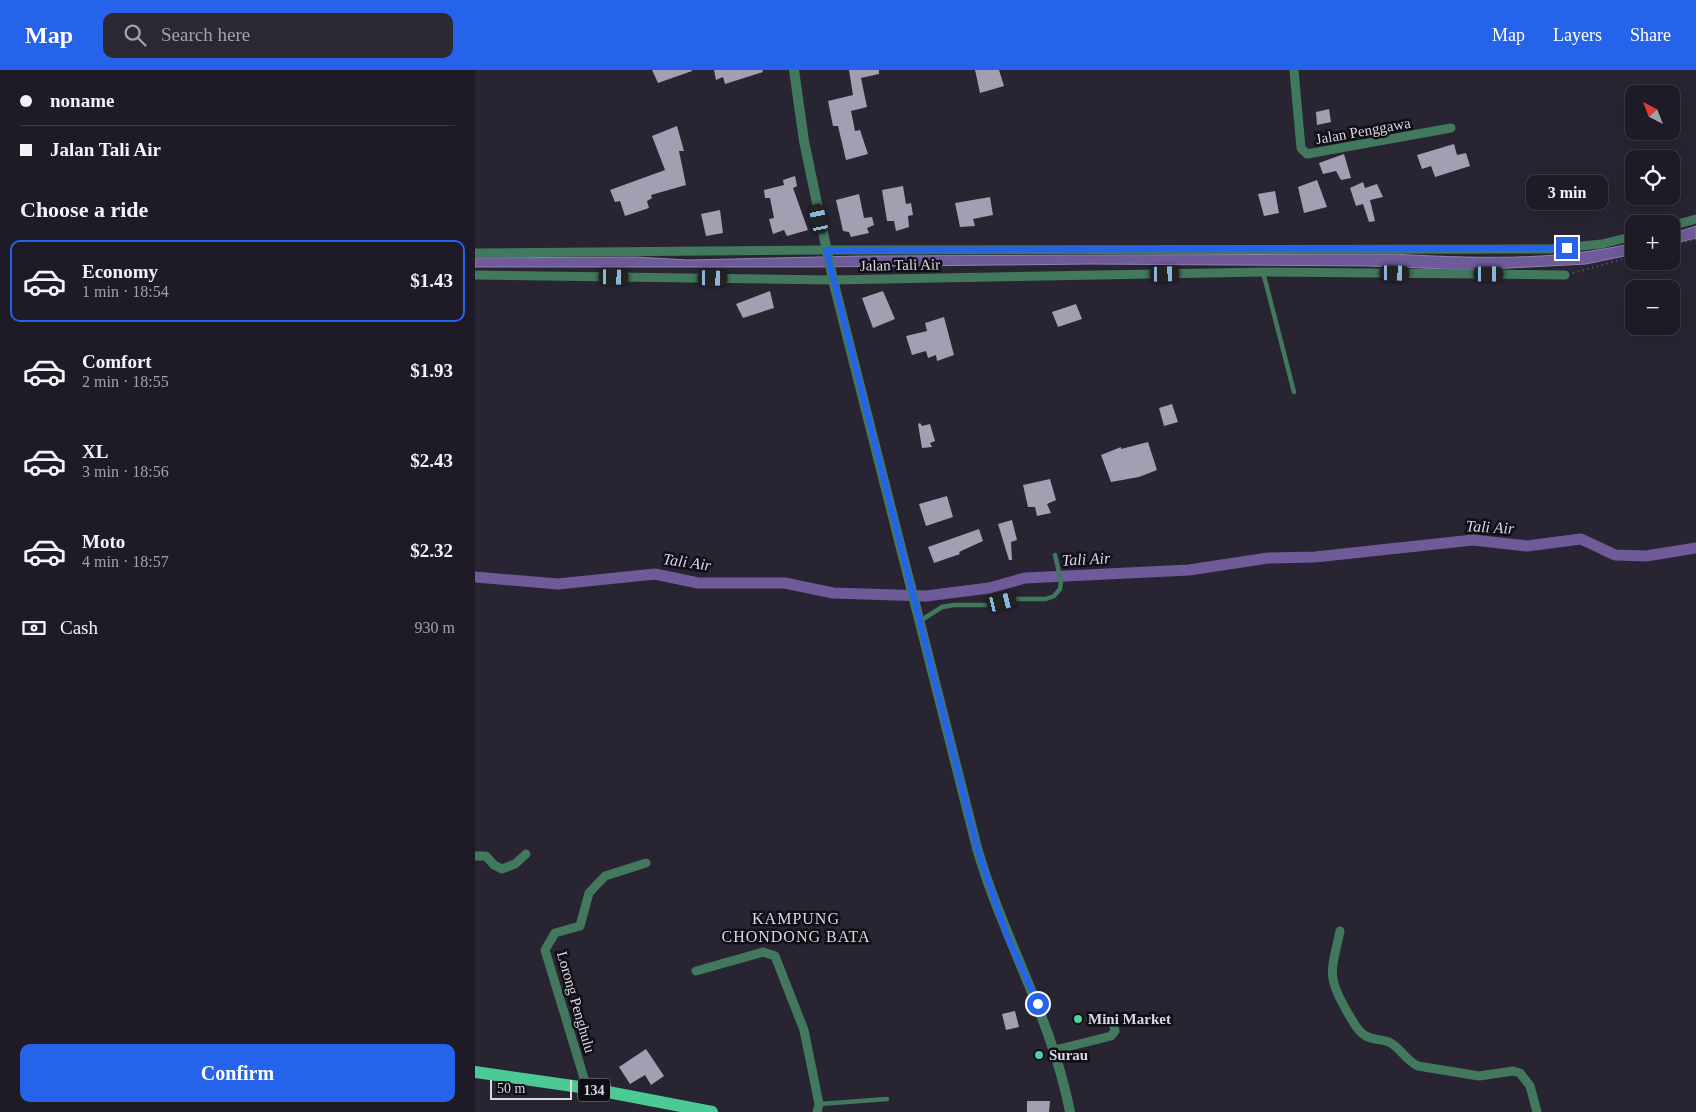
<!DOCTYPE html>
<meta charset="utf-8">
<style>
body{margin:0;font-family:Georgia,serif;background:#2b2832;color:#f1f3f6;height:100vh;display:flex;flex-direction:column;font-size:19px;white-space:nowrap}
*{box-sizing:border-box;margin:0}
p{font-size:16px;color:#a1a1a7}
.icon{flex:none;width:28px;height:28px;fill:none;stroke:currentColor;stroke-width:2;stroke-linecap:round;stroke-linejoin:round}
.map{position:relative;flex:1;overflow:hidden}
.side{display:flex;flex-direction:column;background:#1e1b26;width:475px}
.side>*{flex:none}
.hud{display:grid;align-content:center;height:110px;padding:0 20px;background:#1e1b26}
.needle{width:32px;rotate:318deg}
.fabs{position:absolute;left:1150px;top:15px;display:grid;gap:10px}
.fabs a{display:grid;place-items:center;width:55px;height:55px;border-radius:10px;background:#1e1b26;box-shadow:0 5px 20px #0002,0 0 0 1px #3c3943;font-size:25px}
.scale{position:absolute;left:15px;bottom:12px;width:82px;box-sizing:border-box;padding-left:5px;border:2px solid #dbd8e2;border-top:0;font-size:14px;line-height:18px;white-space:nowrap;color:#dbd8e2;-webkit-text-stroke:4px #100e15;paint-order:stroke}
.end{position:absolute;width:22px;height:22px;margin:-11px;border:6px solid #2563eb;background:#fff;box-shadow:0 0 0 2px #fff}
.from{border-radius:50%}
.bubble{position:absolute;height:35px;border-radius:10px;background:#1e1b26;box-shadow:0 5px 20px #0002,0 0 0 1px #3c3943;font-size:16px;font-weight:700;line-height:35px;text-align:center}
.car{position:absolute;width:15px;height:30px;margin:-15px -8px;border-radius:6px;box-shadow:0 0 4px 1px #0007;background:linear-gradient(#222 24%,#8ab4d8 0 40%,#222 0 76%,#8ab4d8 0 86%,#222 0)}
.hud b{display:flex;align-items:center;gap:18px;height:48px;font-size:19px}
.hud b+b{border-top:1px solid #3c3943}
.hud i{width:12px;height:12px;background:#f1f3f6}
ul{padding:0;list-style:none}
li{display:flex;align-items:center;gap:15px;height:82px;margin:0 10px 8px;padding:0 10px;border:2px solid transparent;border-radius:10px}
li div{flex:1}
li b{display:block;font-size:19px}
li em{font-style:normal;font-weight:700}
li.active{border-color:#2563eb}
li>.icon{width:45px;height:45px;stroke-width:1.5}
h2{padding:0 20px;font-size:22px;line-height:60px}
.pay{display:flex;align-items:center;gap:12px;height:55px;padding:0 20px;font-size:19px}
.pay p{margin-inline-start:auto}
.action{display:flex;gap:10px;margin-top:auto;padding:10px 20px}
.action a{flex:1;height:58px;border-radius:10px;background:#2563eb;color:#fff;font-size:20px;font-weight:700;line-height:58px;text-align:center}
header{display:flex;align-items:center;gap:30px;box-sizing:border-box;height:70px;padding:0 25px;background:#2563eb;color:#fff}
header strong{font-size:24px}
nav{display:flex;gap:28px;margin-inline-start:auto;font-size:18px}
.search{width:350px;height:45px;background:#2b2832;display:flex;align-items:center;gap:12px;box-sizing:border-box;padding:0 18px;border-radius:10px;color:#a1a1a7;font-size:19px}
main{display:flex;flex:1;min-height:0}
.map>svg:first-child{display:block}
.water{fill:#6f5a9a;stroke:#8f80b0}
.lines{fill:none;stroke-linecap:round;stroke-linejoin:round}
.canal{stroke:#6f5a9a;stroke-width:11}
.building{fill:#a39eb1}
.path{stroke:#6a6673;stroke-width:2;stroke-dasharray:1 4;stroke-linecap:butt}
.service{stroke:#41785e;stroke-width:4.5}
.minor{stroke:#41785e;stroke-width:9}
.tertiary{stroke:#41785e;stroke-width:10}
.primary{stroke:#4bca95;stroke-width:12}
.route{stroke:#2563eb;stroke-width:6}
.poi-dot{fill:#4bd49b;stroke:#100e15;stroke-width:2}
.labels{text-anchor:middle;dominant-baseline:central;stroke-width:5;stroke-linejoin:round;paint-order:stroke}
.shield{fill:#100e15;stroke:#9e9ba4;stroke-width:1}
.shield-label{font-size:14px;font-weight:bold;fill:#dbd8e2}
.street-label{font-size:15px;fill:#dbd8e2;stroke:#100e15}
.poi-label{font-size:15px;font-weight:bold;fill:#dbd8e2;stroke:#100e15;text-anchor:start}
.water-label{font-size:16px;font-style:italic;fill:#dcd2f8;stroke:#100e15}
.neighbourhood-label{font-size:16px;letter-spacing:1px;fill:#dbd8e2;stroke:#100e15}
</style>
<header>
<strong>Map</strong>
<div class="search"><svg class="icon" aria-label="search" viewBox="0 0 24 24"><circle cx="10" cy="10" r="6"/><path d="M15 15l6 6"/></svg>Search here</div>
<nav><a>Map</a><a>Layers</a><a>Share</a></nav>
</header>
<main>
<section class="side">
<div class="hud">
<b><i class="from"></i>noname</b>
<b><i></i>Jalan Tali Air</b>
</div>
<h2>Choose a ride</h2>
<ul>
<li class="active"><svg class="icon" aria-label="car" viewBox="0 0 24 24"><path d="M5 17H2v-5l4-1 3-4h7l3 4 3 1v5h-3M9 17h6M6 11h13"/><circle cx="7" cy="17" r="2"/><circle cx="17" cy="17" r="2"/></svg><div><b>Economy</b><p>1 min · 18:54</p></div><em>$1.43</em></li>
<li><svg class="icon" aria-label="car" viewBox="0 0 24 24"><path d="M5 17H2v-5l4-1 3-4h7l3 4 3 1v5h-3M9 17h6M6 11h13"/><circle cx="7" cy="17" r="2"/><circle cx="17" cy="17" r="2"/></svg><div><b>Comfort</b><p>2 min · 18:55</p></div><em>$1.93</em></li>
<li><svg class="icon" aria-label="car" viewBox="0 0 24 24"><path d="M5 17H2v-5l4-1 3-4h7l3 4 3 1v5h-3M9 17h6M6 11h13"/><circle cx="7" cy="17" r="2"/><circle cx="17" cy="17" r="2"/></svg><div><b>XL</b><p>3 min · 18:56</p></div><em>$2.43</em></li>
<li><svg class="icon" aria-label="car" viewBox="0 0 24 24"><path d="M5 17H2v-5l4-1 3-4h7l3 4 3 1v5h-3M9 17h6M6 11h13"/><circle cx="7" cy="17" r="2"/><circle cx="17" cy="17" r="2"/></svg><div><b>Moto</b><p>4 min · 18:57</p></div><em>$2.32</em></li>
</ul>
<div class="pay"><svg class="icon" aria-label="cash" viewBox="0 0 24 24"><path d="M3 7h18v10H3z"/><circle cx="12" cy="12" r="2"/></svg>Cash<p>930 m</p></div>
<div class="action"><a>Confirm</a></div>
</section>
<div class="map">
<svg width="1221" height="1042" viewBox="0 0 1221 1042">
<rect width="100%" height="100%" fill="#282432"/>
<path class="water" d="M1221,156V168L1196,174V164Z
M1159,173V184L1111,194L997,200L894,196L616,194L339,197H0V188L161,187L213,190L388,186L915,184C998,188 1077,192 1159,173Z"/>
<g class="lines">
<path class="canal" d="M0,507L83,514L180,504L223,513H310L358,523L451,526L514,518L550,508L714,500L793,488L840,487L998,470L1052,476L1106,469L1140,485L1171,486L1221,478"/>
</g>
<path class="building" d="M177,0H217V1L183,13Z
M239,0H287L288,2L250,14L248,7L241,10Z
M374,0H404V4L386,8L392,37L376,41L380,61L385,60L393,84L371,90L363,56H358L353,31L378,25Z
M500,0H524L529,16L505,23Z
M854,39L856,52L842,55L841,42Z
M202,56L209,81H204L211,115L176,125L177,128L172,131L174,138L150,146L145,131L140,132L135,120L190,100L177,66Z
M979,74L982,85L991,83L995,96L960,107L956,96L947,99L942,85Z
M869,84L876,108L866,110L861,101L848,104L844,93Z
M320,106L322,116L318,118L333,160L312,166L309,160L298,164L294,149L299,148L295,128H290L289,120L309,115L308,110Z
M842,110L852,137L829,143L823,117Z
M888,112L890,118L902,114L908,127L895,130L900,151L894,152L888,134L881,136L875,118Z
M428,116L431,134L436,133L438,145L433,146L434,157L421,161L419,151H412L407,120Z
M800,121L804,143L789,146L783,124Z
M384,124L389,148L397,147L399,155L392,158L394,163L376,167L374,162L368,161L361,130Z
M515,127L518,145L498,149L500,156L485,157L480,133Z
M245,140L248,163L231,166L226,144Z
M295,221L299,238L268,248L261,234Z
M408,221L420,249L398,258L387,228Z
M601,234L607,249L583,257L577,242Z
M469,247L479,285L462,291L461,285L453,288L451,281L437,285L431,266L452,261L450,253Z
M697,334L703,352L689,356L684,338Z
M445,353L447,356L455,354L460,371L455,373L457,377L447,378L443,354Z
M673,372L682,400L664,407L636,412L626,385L646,377V379Z
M575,409L581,430L572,434L576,443L562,446L560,437H553L548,415Z
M472,426L478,447L451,456L444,434Z
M537,450L542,470L536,472L537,490H534L523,454Z
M504,459L508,471L484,482L485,484L459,493L453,477Z
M540,941L544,957L531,960L527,944Z
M171,979L189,1006L176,1015L170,1005L155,1014L144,997Z
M552,1031H575L574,1042H552Z"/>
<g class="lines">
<path class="path" d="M1196,176L1221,169
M1098,203L1159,186"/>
<path class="service" d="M788,202L819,322
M445,551L467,537L479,535H514L540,529H571L579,526L585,519L586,511L580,485
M344,1034L412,1029"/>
<path class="minor" d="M819,0L826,78L832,84L976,58
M1196,156L1221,149
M0,183L351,180L1074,179L1127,174L1159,166
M0,205L358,210L788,202L1090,205
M0,786H11L19,795L27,799L40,794L51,784
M865,861C856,903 851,906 874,945C879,953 883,962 891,966C898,970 906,969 914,972C926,978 930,990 943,996L1004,1006L1038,1001L1045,1003L1055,1016L1062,1042
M221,901L288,882L300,886L329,960L344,1034L342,1042
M580,980L636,966L640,961L638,952
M112,1018L70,880L80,863L105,856L114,823L130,806L171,793"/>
<path class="tertiary" d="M319,0L329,71L358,210L502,778C528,868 577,949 595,1042"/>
<path class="primary" d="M0,1002L112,1018L237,1042"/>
</g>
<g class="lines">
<path class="route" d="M563,934L531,863L502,778L351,180L1092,178"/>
</g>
<g class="poi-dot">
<circle cx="603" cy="949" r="5"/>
<circle cx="564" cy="985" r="5"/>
</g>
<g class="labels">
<rect class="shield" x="103" y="1008.5" width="32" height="23" rx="4"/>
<g class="shield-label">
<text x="119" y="1020">134</text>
</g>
<g class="street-label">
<text transform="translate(888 61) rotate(-10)">Jalan Penggawa</text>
<text transform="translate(425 195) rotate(-1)">Jalan Tali Air</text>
<text transform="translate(101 932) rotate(74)">Lorong Penghulu</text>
</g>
<g class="poi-label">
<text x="613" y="949">Mini Market</text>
<text x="574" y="985">Surau</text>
</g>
<g class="water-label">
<text transform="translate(1015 457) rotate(3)">Tali Air</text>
<text transform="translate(611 489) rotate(-3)">Tali Air</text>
<text transform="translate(212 492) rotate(8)">Tali Air</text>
</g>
<g class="neighbourhood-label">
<text x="321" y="848">KAMPUNG<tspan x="321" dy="18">CHONDONG BATA</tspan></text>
</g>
</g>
</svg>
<div class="fabs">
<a><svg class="needle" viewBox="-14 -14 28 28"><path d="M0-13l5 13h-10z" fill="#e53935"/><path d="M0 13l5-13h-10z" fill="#a1a1a7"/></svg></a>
<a><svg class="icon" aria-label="locate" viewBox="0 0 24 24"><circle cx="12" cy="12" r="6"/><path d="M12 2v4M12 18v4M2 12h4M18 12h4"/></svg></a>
<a>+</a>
<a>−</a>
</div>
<div class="scale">50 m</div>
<i class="end from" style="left:563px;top:934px"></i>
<i class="end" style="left:1092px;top:178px"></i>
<div class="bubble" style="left:1051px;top:105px;width:82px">3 min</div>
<i class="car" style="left:344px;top:149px;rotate:348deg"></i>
<i class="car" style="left:920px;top:203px;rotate:91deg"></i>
<i class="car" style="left:690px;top:204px;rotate:89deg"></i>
<i class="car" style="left:1014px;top:204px;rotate:90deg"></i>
<i class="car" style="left:139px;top:207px;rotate:91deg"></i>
<i class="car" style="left:238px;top:208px;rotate:91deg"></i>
<i class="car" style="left:527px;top:532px;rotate:76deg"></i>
</div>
</main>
